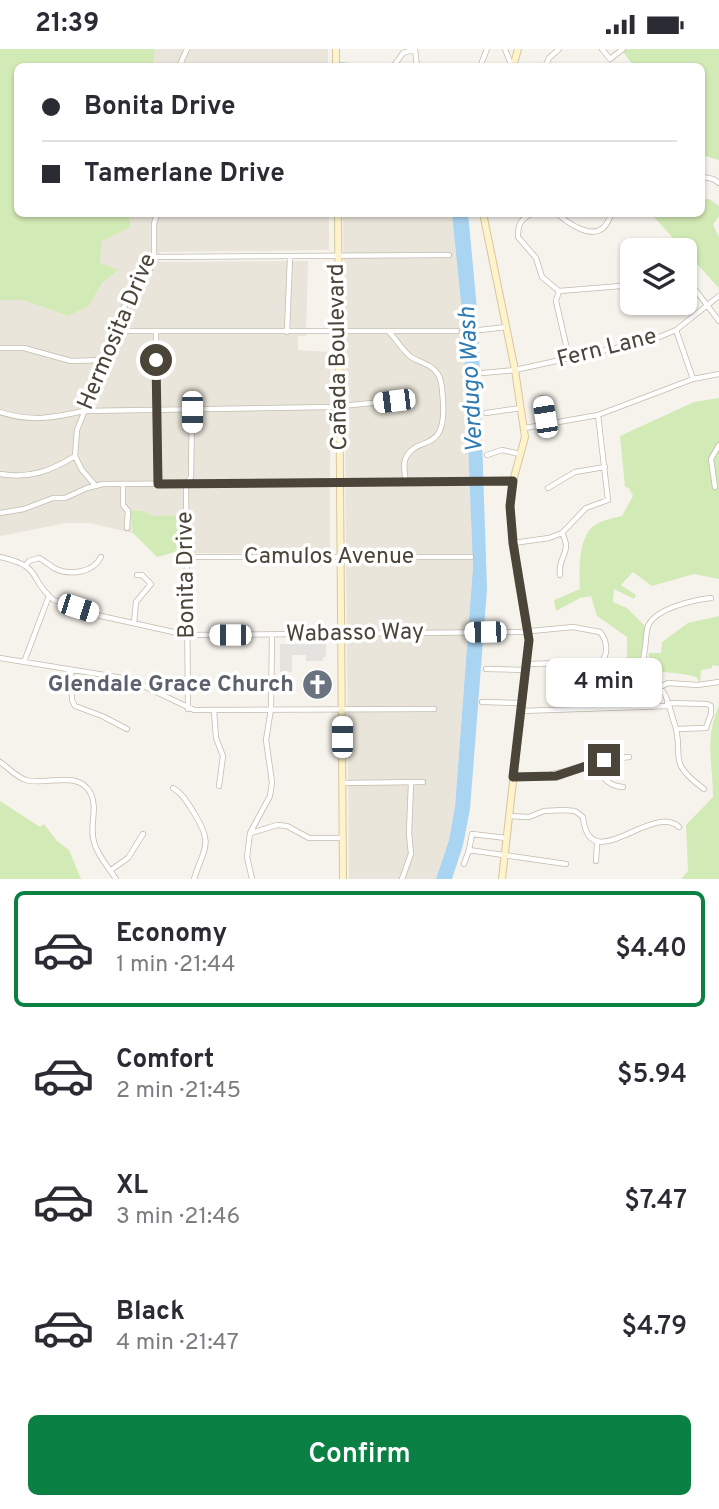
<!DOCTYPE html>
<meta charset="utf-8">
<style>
body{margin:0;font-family:Overpass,sans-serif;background:#f7f7f7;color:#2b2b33;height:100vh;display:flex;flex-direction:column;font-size:26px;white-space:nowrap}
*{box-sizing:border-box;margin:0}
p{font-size:23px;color:#7c7c81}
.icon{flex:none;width:38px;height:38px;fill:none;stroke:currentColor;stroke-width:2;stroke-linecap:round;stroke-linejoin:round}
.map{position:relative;height:830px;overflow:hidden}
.sheet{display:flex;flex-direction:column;background:#fff;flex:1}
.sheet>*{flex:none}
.banner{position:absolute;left:14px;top:14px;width:691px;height:154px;border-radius:10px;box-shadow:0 2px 5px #0004;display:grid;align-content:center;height:154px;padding:0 28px;background:#fff}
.tools{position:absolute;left:620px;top:189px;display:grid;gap:14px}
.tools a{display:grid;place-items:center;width:77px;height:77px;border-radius:10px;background:#fff;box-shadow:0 2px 5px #0004;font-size:35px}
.end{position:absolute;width:32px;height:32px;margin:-16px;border:9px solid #4b4439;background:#fff;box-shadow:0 0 0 4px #fff}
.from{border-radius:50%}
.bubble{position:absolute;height:49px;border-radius:10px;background:#fff;box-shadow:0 2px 5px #0004;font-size:23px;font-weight:600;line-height:49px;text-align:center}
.car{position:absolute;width:21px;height:42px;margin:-21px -10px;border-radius:9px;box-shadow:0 0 5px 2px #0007;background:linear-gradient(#fff 24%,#345 0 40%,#fff 0 76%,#345 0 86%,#fff 0)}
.banner b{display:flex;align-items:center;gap:24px;height:66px;font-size:26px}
.banner b+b{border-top:2px solid #e1e1e2}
.banner i{width:18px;height:18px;background:#2b2b33}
ul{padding:12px 0 0;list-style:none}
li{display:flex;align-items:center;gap:21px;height:116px;margin:0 14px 10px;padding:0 14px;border:4px solid transparent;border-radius:10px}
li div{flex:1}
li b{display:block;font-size:26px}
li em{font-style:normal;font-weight:600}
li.active{border-color:#0b8043}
li>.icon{width:63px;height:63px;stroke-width:1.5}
.cta{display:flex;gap:14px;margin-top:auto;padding:14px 28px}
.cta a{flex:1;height:80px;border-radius:10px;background:#0b8043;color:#fff;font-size:28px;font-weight:600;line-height:80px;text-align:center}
.status{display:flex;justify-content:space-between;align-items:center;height:49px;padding:0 35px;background:#fff;direction:ltr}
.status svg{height:19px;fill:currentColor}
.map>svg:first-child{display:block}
.residential{fill:#eae5da}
.green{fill:#d2eab5}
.parking{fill:#e5e3e0}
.water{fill:#a9d4f2}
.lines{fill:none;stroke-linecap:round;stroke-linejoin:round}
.minor-casing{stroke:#c2bbae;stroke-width:6}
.secondary-casing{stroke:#d6c79b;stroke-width:8}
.minor{stroke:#fff;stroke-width:4.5}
.secondary{stroke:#fff3cd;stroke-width:6}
.route{stroke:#4b4439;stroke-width:9}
.labels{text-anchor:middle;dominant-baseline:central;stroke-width:7;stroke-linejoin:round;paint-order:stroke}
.street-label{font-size:23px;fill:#4b4439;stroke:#fff}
.worship-label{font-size:23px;font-weight:bold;fill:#5b616d;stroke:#fff;text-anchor:end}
.water-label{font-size:24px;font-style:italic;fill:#2e7ab2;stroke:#fff}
</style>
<div class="status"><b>21:39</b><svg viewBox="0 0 49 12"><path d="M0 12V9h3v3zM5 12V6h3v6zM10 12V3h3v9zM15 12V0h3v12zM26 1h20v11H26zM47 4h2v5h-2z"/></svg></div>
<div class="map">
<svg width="719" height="830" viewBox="0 0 719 830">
<rect width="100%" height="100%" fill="#f6f3ec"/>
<path class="residential" d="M155,0H328V17L153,18Z
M128,165H329V201L160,203L159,213L308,212L306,287H298V301L330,303V505L190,504L189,466L152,467L146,462L130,461L133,484L89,474H66L0,487V251H23L68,267L89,257L102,234L118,222L100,214L102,192L131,178Z
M343,165H452L463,273L473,518L455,758L449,791L436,830H349Z"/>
<path class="green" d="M0,0H155L153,17L18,18V164L128,165L131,178L102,192L100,214L119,221L102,234L89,257L68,267L23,251H0Z
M621,0H719V111L702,106V18L629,17L632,15Z
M702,150H709L719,157V167L713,176L719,188V239L651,165L702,164Z
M719,349V530L694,525L652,537L633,523L621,536L636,546L634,550L614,540L613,553L627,559L645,577L639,619L640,624L627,623V588L597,567L591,547L580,549L556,562L554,551L580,540C579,522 578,487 595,476C603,471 613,469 622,467L633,447L629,439L625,438L620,387L694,353Z
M130,461L146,462L152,467L182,466V501L157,508L133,484Z
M719,567V617L712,616V619L701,621L700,634L696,628C680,623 665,624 648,621L649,604H661L662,593L688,574Z
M719,656V830H681L688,822L686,776L713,748C713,713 704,692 719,656Z
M0,752L40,778L44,775L57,792L69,801L81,830H0Z"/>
<path class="parking" d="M280,595H326V608L323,609L322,612H306V606H292V623H280Z"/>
<path class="water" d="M468,164L478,271L487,540L470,760L463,796L452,830H436L449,791L455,758L473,518L463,273L452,165Z"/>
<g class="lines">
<defs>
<path id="minor" d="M415,0L417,18
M505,0L512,18
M602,0L610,10L623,0
M336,16L362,18
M179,18L187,0
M393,18L403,4L415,0
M480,18L487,0
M545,18L549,9L559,0
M703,128L713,130L719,134
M533,164C521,170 518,174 518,188L536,209L542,228L559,242
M557,164C566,173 590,190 603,179C607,176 609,169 612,165
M649,195L653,201
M154,208L449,206
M684,233L694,239L719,272
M559,242L621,237L632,233
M559,242L556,252L569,309
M480,281L506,278
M676,281L693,330
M117,282H457
M287,283L290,209
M389,283C396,290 403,302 411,308C421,314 431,315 438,325C443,333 442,344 443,352C447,408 415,384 405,411C403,418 405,426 406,433
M156,284L158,435
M0,299H24L71,312L104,311
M483,324L515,321L652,291L676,281L719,247
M542,349L545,368L543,376
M0,363C30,373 54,369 83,362L331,358L413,350
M486,364L521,359
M525,379L598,366L693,330L719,325
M487,406L502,401L520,405
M0,425C29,430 51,422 75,407
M123,435V456L128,462L127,479
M95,436L82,421L75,407L77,381L117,282L121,262L150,220L154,208V175L157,164
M715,438L711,410L719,396
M548,439L575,423L605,418
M0,464L24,460L53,449H65L87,439L103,435L513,432
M513,494L549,489L562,484L586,459L608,451L598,366
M0,508C45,518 27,530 54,551L101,567L187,586L521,583L573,578L600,583C607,591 609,605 601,613L527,615
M187,508H471
M26,516L29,512L39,509C45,512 49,516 54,519C69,527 93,524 101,508
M560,526C557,508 573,504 562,484
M134,574L136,553L151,535L142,526H137
M0,609L129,630L194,661L434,660
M24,613L49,547
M486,620L526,621
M71,622L72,651L75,657L102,667L127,680
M660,638L668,634L697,636L719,633
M482,653L522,654
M667,654L707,655L711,657V665L706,679L677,680
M188,660L186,435L191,428L192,360
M214,662L216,689L223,707L219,737
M521,662L668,657
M0,713C9,719 16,728 26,731C47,737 79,720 91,745C98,760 89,777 94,793C97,806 109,819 116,830
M596,713C601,727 607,737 623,738
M514,728C554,731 589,712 629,708
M342,734L423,733
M173,739C183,745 187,753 194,764C214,796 204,798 194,830
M704,740C663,710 687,707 673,670C670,661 668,647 661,640C656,634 649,632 645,625C641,617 644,607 645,599C646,592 646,583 648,577C656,559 694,551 711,549
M509,767L529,768L544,762L564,761L575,762L583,768C589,830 652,753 679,778
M251,784L277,776L287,777L309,789H343
M469,801L472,785L506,789
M596,812L597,795
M464,815L469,801L566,815
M111,821L128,809L143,785
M252,830L247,808L250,784L270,747L272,733L266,691L271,660L272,586
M402,830L411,805L409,784L411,734"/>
<path id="secondary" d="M336,0V18
M513,18L518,0
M338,164L343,830
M483,164L515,321L525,388L513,432L510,457L518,530L529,591L502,830"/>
</defs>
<use href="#minor" class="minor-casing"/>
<use href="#secondary" class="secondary-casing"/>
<use href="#minor" class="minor"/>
<use href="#secondary" class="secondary"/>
</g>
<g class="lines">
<path class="route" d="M156,311L158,435L513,432L510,457L513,494L529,591L513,728L556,727L604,711"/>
</g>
<defs>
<symbol id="church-disc" viewBox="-11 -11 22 22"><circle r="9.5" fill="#6b7280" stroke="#fff"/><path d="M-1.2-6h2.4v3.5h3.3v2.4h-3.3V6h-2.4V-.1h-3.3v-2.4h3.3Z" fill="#fff"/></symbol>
</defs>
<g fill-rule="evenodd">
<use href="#church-disc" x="300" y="618" width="35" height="35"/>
</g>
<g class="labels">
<g class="street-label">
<text transform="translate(118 283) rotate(-67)">Hermosita Drive</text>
<text transform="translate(607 300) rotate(-14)">Fern Lane</text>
<text transform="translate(339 308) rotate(-91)">Cañada Boulevard</text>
<text x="329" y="508">Camulos Avenue</text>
<text transform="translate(187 526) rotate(-91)">Bonita Drive</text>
<text transform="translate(355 585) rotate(-1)">Wabasso Way</text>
</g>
<g class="worship-label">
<text x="294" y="636">Glendale Grace Church</text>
</g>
<g class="water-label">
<text transform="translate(472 331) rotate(-93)">Verdugo Wash</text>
</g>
</g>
</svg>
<div class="tools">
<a><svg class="icon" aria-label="layers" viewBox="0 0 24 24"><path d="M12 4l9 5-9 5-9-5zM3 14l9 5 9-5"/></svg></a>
</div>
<i class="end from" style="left:156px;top:311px"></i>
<i class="end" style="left:604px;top:711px"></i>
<div class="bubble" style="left:546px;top:609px;width:116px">4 min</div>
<i class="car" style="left:394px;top:352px;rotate:263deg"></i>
<i class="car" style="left:192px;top:363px;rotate:180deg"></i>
<i class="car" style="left:545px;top:368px;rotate:351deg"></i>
<i class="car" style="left:78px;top:559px;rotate:108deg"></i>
<i class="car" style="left:485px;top:583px;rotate:269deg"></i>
<i class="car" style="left:230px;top:586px;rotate:270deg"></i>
<i class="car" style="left:342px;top:688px;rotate:0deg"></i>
<div class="banner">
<b><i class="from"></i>Bonita Drive</b>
<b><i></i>Tamerlane Drive</b>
</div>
</div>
<section class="sheet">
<ul>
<li class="active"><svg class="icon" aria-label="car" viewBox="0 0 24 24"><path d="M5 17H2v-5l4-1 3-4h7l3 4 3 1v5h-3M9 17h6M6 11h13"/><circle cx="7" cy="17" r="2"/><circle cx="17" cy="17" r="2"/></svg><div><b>Economy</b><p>1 min · 21:44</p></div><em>$4.40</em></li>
<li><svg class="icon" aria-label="car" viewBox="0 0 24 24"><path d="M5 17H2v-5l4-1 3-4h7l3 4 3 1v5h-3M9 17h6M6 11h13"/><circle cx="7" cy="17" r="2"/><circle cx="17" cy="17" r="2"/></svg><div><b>Comfort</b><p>2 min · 21:45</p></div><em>$5.94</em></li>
<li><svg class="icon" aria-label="car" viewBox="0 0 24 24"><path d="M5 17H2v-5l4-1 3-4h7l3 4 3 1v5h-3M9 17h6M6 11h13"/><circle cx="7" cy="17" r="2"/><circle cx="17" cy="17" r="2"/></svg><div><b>XL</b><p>3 min · 21:46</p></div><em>$7.47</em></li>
<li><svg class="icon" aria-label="car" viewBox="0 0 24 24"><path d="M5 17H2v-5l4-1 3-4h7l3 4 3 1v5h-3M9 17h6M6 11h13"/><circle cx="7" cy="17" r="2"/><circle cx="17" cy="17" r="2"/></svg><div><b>Black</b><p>4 min · 21:47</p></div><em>$4.79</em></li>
</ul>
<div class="cta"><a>Confirm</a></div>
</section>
